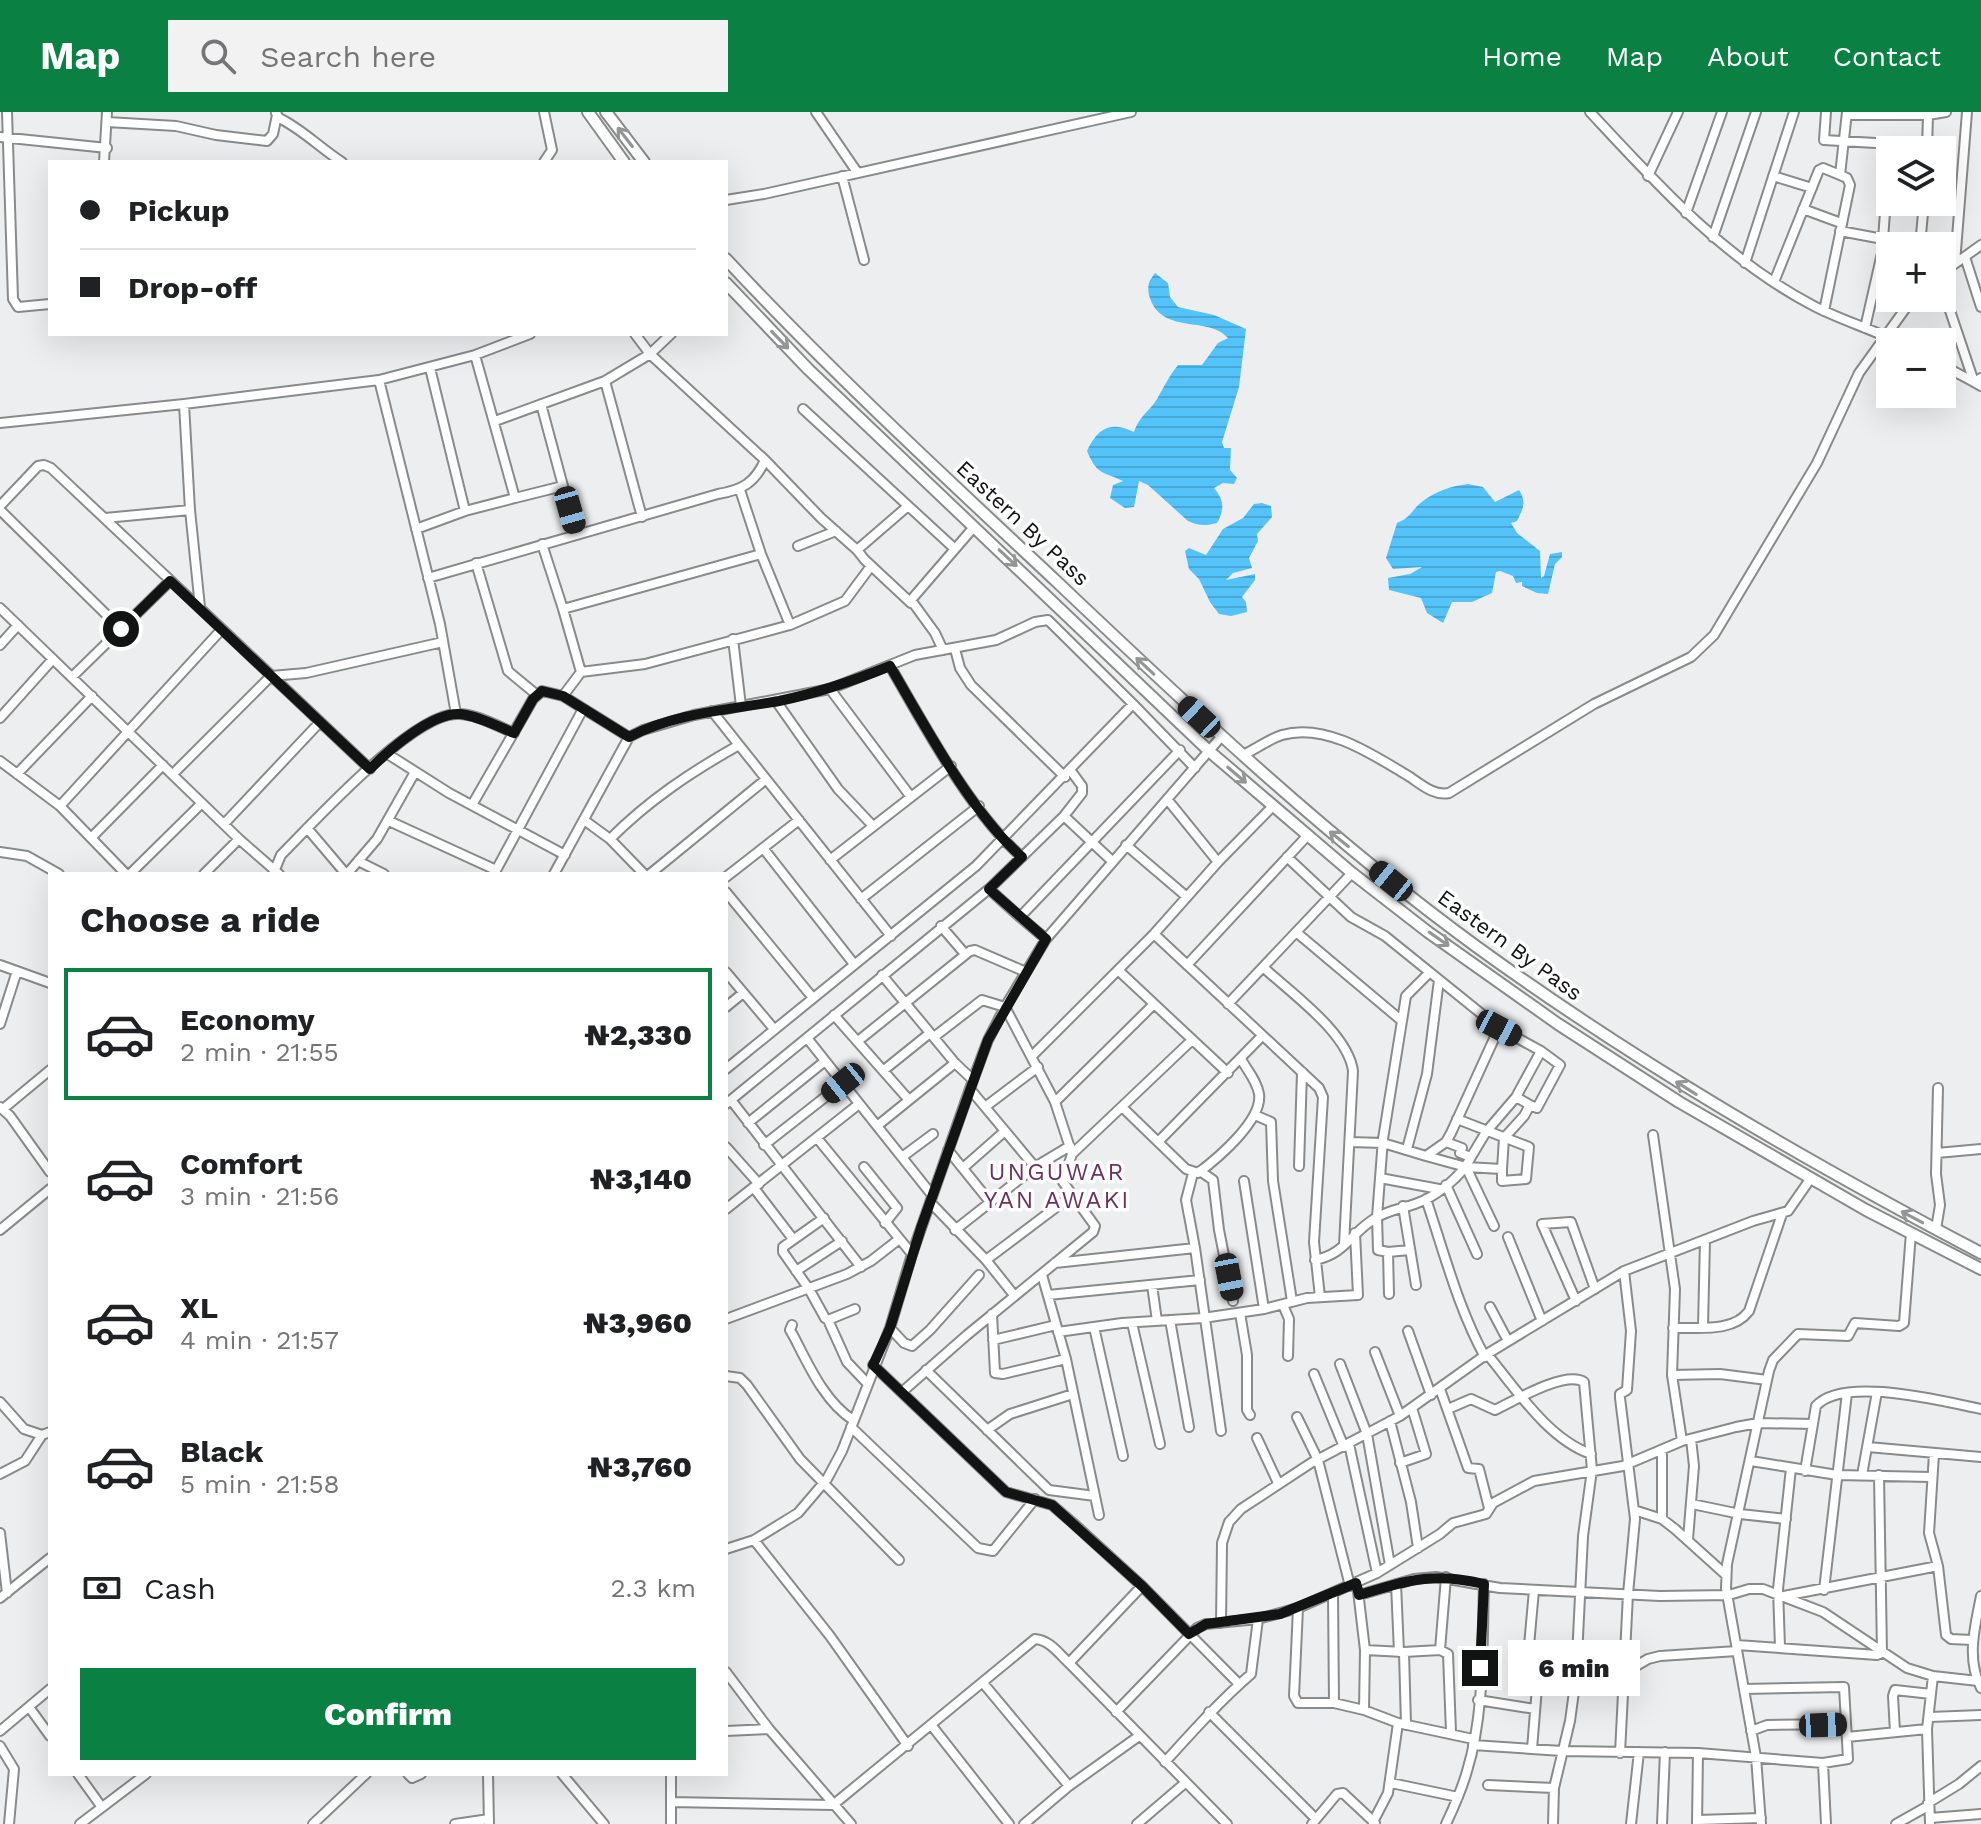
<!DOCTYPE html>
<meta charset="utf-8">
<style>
body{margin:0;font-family:"Work Sans",sans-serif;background:#f2f2f2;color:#202124;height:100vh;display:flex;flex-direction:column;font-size:30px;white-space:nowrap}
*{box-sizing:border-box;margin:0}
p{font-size:26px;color:#757577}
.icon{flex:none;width:44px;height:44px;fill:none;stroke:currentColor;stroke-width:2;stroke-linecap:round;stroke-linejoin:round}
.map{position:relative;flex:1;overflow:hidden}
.panel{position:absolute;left:48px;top:760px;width:680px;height:904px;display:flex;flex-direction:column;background:#fff;border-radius:0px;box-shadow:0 8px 32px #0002}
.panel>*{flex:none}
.guide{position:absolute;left:48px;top:48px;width:680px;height:176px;border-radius:0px;box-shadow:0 8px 32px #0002;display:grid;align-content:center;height:176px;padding:0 32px;background:#fff}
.tools{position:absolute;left:1876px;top:24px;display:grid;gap:16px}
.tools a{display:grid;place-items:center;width:80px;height:80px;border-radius:0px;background:#fff;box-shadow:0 8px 32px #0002;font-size:40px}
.end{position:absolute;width:36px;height:36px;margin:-18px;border:10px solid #121313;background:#fff;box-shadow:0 0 0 4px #fff}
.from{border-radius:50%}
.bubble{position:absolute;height:56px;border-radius:0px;background:#fff;box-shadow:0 8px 32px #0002;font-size:26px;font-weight:800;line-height:56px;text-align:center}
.car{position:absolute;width:24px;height:48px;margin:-24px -12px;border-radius:10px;box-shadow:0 0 6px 2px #0007;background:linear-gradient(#222 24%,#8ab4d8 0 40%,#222 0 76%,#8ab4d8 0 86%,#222 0)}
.guide b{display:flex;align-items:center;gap:28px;height:76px;font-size:30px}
.guide b+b{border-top:2px solid #e0e0e0}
.guide i{width:20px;height:20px;background:#202124}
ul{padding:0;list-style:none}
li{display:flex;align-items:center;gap:24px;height:132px;margin:0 16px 12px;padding:0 16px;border:4px solid transparent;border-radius:0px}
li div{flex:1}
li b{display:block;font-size:30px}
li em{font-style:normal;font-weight:800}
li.current{border-color:#0b8043}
li>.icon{width:72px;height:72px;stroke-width:1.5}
h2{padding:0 32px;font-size:36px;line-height:96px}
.pay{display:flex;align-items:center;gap:20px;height:88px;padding:0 32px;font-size:30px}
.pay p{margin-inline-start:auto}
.primary-button{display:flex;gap:16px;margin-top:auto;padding:16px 32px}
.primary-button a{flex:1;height:92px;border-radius:0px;background:#0b8043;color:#fff;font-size:32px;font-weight:800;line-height:92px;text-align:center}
header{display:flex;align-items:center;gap:48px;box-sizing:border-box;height:112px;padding:0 40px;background:#0b8043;color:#fff}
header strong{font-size:38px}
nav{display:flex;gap:44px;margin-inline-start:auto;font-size:28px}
.search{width:560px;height:72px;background:#f2f2f2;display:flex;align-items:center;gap:20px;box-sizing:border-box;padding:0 28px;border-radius:0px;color:#757577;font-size:30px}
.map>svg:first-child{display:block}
.water{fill:url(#water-rules)}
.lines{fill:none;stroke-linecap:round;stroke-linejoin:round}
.minor-casing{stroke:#898a8b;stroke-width:12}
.major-casing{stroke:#898a8b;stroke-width:14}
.minor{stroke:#fff;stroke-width:8}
.major{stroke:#fff;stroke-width:10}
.oneway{stroke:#949595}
.route{stroke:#121313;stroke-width:10}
.labels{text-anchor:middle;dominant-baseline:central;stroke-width:7;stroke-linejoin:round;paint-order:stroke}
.street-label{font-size:22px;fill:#121313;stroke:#fff}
.neighbourhood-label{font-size:24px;letter-spacing:2px;fill:#693260;stroke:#fff}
</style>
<header>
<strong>Map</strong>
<div class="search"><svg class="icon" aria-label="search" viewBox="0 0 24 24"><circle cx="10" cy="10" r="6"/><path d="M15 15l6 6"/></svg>Search here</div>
<nav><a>Home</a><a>Map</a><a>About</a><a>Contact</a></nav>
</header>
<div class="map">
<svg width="1981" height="1712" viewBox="0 0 1981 1712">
<defs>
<pattern id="water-rules" width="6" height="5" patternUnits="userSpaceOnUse" patternTransform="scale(2)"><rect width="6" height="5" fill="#53c3f9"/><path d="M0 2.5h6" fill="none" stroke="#47a7d5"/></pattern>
</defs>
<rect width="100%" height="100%" fill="#edeeef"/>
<path class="water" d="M1155,161L1168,171L1170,185L1178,195L1214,203L1246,217L1239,275L1222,330L1224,336H1231L1230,358L1237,366L1234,372L1223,371L1214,376C1224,388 1225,397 1217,411C1206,414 1198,414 1188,409L1148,373L1139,369L1134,395L1125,396L1110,386L1113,373L1123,369C1102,359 1097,363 1087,339C1098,315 1111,309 1134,320C1140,303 1149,300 1157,287C1164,275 1169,264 1178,253H1202L1218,231L1228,226C1208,203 1160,224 1149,183C1147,173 1149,169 1155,161Z
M1468,372L1483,375L1495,390L1519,378C1527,390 1523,397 1517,409L1511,411L1517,421L1540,439L1541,466L1544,464L1550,442L1562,440V445L1555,452L1548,482L1537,481L1522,474V470L1516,471L1513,464L1500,459L1496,460L1492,481L1472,490H1452L1443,511L1427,501L1421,486L1389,478L1388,466L1410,462L1422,455L1393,457L1386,446L1397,411C1412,405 1412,397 1423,389C1436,379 1452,374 1468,372Z
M1262,391L1271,394L1272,405L1257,422L1258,429L1249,446L1252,456L1233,461L1226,468L1255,462V468L1242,485L1246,490L1247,500L1231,504L1219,502L1210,490L1199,467L1189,457L1185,439L1189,436L1206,443L1223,417L1243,406L1254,392Z"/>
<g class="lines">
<defs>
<path id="minor" d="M7,0L13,187L18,195L50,192
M816,0L857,60
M1590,0C1658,73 1723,146 1812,193C1840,208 1870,216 1897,230
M1826,0L1824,28L1927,34
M276,1L279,6C302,17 320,36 342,50
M1847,3H1928V0
M107,10L176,14L216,23L267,29L273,22L277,3
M0,25L107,36
M1927,37L1928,3L1946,0
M104,50L107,0
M544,50L552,38L544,0
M842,64L864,148
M1648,64L1678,0
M1773,64L1812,76
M726,88L764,82L1131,0
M1803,97L1841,111
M1686,101L1722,0
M1840,119L1883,127
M1713,125L1756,0
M1920,134L1924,90
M1965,145L1981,195
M1745,151L1794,0
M1955,151L1967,0
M1942,161L1981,133
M1774,170L1819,58L1823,56L1840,63
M1942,175L1974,270L1981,274
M1824,199L1850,73L1847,66L1840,63L1847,0
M1865,216L1882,141L1890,33
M635,222L650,242L765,348
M1942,253L1974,270L1981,266
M430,256L465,399
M379,268L440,512L456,602
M184,292L190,398L200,495
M803,297L955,437
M495,309L605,269
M0,311L184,292L379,268L475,243L530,222
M563,374L577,422
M740,378L761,442
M515,386L563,374L541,292
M0,394L38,354L44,353L51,356L222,517L60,694
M908,394L857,438L865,448L911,491
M0,398L121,517
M642,405L605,269L650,242L671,222
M105,406L190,398
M416,417L465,399L515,386L475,243
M542,432L563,497L761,442L790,513
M798,434L836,419
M476,451L508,559L537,583
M428,466L718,382C742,378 755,371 765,348L821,406L857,438
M0,496L239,727L279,762
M563,497L581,560
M222,517L370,657
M733,527L741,594
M0,533L18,513
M955,537L960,556L971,573L1065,665
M943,538L935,521L911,488L974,415
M890,554C924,613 971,701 1022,745
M72,565L170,469
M830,577L911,685
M563,584L581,560L645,552L790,513L845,489L871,454
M776,589L838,677L873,714
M1133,592L1195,656
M712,599L891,824
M0,606L53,547
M386,641L449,681L565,743
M1243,643C1256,637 1269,627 1282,623C1326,610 1375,644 1410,665C1422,673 1434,684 1449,681L1594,592L1691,545L1714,523L1817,351L1859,261L1913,186
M0,649L60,694L126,762
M17,662L92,584
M173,662L271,564L306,561L443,530
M472,693L533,587L542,579L563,584L629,625
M1064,704L1112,749
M584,708L610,727L644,762
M389,709L496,758
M224,712L320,610
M307,716L346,762
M91,726L163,653
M610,727C649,688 691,660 739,633
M1126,733L1187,785
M763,736L854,852
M0,740L27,744L59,762
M1287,745L1351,805L1385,824L1499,916L1541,939L1516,985L1486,1020L1471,1045
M830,748L951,654
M358,749L384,762
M1218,750L1273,694
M274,760L281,743C314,710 411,603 456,602C475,601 497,614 514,621
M130,762L202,691
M204,762L239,727
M347,762L377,727L415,660
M494,762L583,597
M554,762L629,625L643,618L694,603L830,577L915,543L996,528L1035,510L1048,508L1133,592L976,754L726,957
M650,762L765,668
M726,765L799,708
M989,777L1020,805L1180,638
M726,780L813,886
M861,787L979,694
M1020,805L1046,827
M941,814L965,842
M1296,820L1402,909
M1154,822L1319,976L1323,985L1314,1130L1320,1185
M0,853L50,871
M1187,853L1308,723
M1263,855C1291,881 1348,921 1353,959L1344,1133
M1118,858L1228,961
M726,860L774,917
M882,863L955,951L973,968
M1228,892L1352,761
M726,895L743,881
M834,903L909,988
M0,912L17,859
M934,925L982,888L1005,895L1055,990L1072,1042
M807,926L932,1083
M858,929L970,839L975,838L1026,860
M1032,944L1154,822L1218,750L1167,687
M884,958L930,921
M970,977L1035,1055
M731,988L861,1155
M1055,990L1154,892
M726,992L989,777L1064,704L1082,681V674L1071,659
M1530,993L1537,996L1560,953L1541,939
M0,995L10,1004L50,1060
M985,995L1038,955
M1122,995L1186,1057L1198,1061C1218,1046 1263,1008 1259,982C1257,969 1247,958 1241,947
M3,997L50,958
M1255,1003L1271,1010L1273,1069L1292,1189
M748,1011L825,949
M877,1014L955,951
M1653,1023L1675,1177L1672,1263L1682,1329
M817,1026L912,1142
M1158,1030L1261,925
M1350,1030L1383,1031L1426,1044L1446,1030L1451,1021L1499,916
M764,1033L843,971
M726,1035L759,1072
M1407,1037L1427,962L1439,868
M948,1038L990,1090
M1937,1041L1981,1037
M1426,1044L1466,1055L1502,1057V1069L1526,1067L1529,1035L1457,1007
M902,1045L933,1022
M1299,1054L1302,960
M864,1055L897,1096L885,1111
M1466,1055L1494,1114
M963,1056L1005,1019
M1502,1057L1504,1026L1524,1004L1530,993L1516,985
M1200,1059L1213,1068L1219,1118L1233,1189
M1193,1061L1186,1088L1195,1136
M1380,1066L1439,1077
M1244,1069L1264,1197
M1446,1073L1477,1142
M754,1076L793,1127
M1426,1087C1444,1140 1458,1196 1485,1245
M930,1090L986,1148L1014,1183
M1403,1094L1416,1173
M726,1097L859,992
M824,1106L783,1135V1140L809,1177L825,1206L828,1208L855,1197
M1936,1117L1940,1093L1936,1062L1938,976
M0,1118L50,1077
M955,1118L1035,1055L1070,1034
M1508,1125L1542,1209
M1388,1140L1378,1138L1377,1105L1383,1027L1406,884L1429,861
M986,1148L1071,1084
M1315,1148C1345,1142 1350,1122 1374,1107C1388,1098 1400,1097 1415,1092C1436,1085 1462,1064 1471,1045L1460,1041L1462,1036L1446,1030
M1055,1151L1195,1136L1221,1319
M796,1159L842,1129
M1042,1163L1066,1247L1099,1403
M1152,1173L1157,1209
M1389,1182L1388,1140L1410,1138
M1048,1183L1200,1168
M1576,1189L1542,1112L1571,1110L1595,1177
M1283,1193L1289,1207L1288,1244
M1490,1195L1508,1229
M1240,1201L1247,1243V1298L1250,1303
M992,1202L995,1261L1003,1262L1066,1247
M726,1207L847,1162L871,1149L898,1128
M828,1208L847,1250L867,1271
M1170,1208L1189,1315
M1132,1211L1160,1332
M792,1213L790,1218L794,1225C809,1254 825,1290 853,1308
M1094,1215L1123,1344
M1703,1215L1705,1128
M890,1216L904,1231L912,1234L930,1218L979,1163
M1673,1216C1698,1215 1733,1221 1749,1199L1782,1102
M1408,1219L1431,1283
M1058,1220L1122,1211L1203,1206L1264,1197L1307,1186L1358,1183L1355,1121
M993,1228L1056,1213
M1375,1240L1400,1304
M1487,1242C1516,1277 1548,1327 1591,1342
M1340,1252L1367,1322L1390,1453
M873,1253L1006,1380L1052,1393L1073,1411L1142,1474L1238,1571
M926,1258L1049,1378L1095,1384
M1314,1262L1344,1335
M1672,1263L1720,1262L1767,1268
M726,1264L740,1266L747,1273L800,1347L899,1448
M1440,1277L1468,1356L1479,1357L1489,1396
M902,1280L967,1223L1093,1120L1095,1114L1063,1070L1072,1042L1192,928
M0,1290L24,1317L42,1323L50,1320
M1448,1297L1471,1287L1495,1298C1514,1289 1565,1258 1584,1270L1592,1358L1583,1424L1576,1565L1570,1609L1554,1676L1553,1712
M1297,1305L1318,1348L1350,1474
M1390,1309L1411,1390L1418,1436
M851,1315L978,1436L993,1439L1035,1387
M987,1318L1010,1302L1073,1282
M1257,1326L1278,1371
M1349,1332L1377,1461
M1868,1335L1981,1345
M1934,1342L1929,1421L1938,1454L1946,1523L1951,1527L1972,1528
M1751,1349L1837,1363L1931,1365
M1400,1351L1426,1342L1412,1296
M1805,1359L1816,1294C1843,1263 1945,1290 1981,1297
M0,1362L25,1349L42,1323
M1862,1363L1877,1280
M1692,1392L1740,1402L1786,1407
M1634,1398L1662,1407L1675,1417L1726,1463
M1662,1407V1338
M0,1421L7,1481
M1688,1427L1694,1354L1691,1327
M754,1428L830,1524L908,1634
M726,1437L754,1428L798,1401L827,1367L842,1339L890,1216L912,1142L973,968L988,928L1005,895L1046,827L1221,625
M1396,1472L1399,1540
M1824,1478L1847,1281
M1358,1479L1365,1538L1364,1598
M1333,1482L1334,1591
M1359,1483L1414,1467L1436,1465L1500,1476L1660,1484L1729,1483L1749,1477H1763L1823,1500L1907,1556L1933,1564L1978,1569
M1784,1484L1938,1454
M1981,1484C1975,1515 1966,1546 1981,1576
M0,1486L50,1446
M1298,1496L1294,1584L1298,1591H1334L1364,1598L1398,1611L1473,1627
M1221,1511L1222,1431L1229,1410L1241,1397L1311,1351L1400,1304L1487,1242L1624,1159L1753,1109L1788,1099L1811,1066
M1737,1533L1877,1543L1882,1541L1879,1363
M1780,1535L1778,1477L1791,1356
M1365,1538L1404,1540L1440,1538L1446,1465
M1440,1538L1448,1542L1451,1620
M1404,1540L1406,1613
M1069,1551L1142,1474
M726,1560L769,1617L851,1712
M1576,1565L1619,1564L1648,1547L1660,1544L1737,1539
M983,1571L1069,1674
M1478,1588L1535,1597
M29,1595L50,1624
M1116,1600L1197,1516L1206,1512L1258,1507L1298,1496L1377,1461L1440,1422L1453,1411L1486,1402L1493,1391L1534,1369L1623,1354L1682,1329L1736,1315L1758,1311L1813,1312
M1209,1600L1316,1707
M1930,1605L1981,1603
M932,1614L1009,1712
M0,1619L50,1577
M726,1619L769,1617
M1751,1619L1767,1613L1846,1612
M1895,1620L1893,1584L1895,1578L1931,1582
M1847,1625L1927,1617
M1473,1633L1562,1639L1698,1641L1823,1651L1848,1647L1844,1575L1744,1577
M0,1634L14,1657L9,1712
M1532,1637L1538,1563L1527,1556L1534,1478
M1620,1641L1628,1482L1635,1407L1620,1286V1282L1627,1278L1631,1219L1624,1159
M1165,1650C1193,1619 1220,1589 1251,1562L1258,1507
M1823,1651L1826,1712
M78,1662L101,1694
M408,1662L412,1666L421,1662
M488,1662L489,1712
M562,1662L604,1712
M671,1662V1712
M1391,1671L1458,1685
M1488,1673L1554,1676
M671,1690L833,1693L1035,1527C1050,1528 1059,1542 1069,1551L1227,1712
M1928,1691L1959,1672L1981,1654
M1930,1706L1981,1702
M1698,1708L1761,1706
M1373,1710L1388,1681L1398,1611
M80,1712L146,1662
M313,1712L366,1662
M455,1712L489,1707
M1024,1712L1069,1674L1139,1624
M1137,1712L1185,1671
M1312,1712L1337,1682L1343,1681L1375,1711
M1446,1712C1454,1695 1462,1677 1467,1659C1485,1601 1482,1533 1484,1472
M1631,1712L1639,1640
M1662,1712L1665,1640
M1697,1712L1698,1641
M1761,1712L1756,1645L1726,1476L1727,1452L1769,1259L1773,1248L1798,1222L1848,1224L1855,1211L1899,1214L1904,1211L1911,1121
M1896,1712L1928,1694
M1930,1712L1927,1617L1933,1564"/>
<path id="major" d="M588,0L624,50
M606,0L644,50
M726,147C831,260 944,364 1056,469C1191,597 1326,725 1477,835C1637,951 1806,1049 1981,1141
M726,171L808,257L1209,639L1352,761L1428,820L1558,912L1679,990L1866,1098L1981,1157"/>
</defs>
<use href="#minor" class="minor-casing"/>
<use href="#major" class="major-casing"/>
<use href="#minor" class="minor"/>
<use href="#major" class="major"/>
</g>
<defs><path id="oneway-shaft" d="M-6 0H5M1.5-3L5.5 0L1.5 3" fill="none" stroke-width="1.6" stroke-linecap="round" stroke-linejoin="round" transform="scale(2)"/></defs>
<g class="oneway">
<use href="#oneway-shaft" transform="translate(625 25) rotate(-128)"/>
<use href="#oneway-shaft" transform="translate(780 228) rotate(46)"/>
<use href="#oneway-shaft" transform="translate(1008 446) rotate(43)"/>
<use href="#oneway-shaft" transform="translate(1145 554) rotate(-137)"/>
<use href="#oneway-shaft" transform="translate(1237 663) rotate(40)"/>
<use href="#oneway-shaft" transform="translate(1339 727) rotate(-141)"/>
<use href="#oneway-shaft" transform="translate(1439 827) rotate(35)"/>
<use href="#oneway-shaft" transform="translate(1686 976) rotate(-148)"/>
<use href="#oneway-shaft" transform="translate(1912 1105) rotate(-152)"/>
</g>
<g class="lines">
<path class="route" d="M121,517L170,469L370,657C389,638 432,600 460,602C478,604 497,614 514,621L533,587L542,579L563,584L629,625C675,601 728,598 779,589C818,581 853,569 890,554C924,612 971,701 1022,745L989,777L1046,827L988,928L921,1116L890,1216L873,1253L1006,1380L1052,1393L1142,1474L1189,1522L1206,1512L1280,1502L1356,1471L1359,1483C1408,1468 1433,1460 1484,1472L1480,1556"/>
</g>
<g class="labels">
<g class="street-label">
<text transform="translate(1023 411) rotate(43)">Eastern By Pass</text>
<text transform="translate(1510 833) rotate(36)">Eastern By Pass</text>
</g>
<g class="neighbourhood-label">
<text x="1057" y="1060">UNGUWAR<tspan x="1057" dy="28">YAN AWAKI</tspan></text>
</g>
</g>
</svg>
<div class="tools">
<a><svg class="icon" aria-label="layers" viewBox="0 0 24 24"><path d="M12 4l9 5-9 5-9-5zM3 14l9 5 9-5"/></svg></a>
<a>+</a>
<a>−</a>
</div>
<i class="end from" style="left:121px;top:517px"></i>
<i class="end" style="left:1480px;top:1556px"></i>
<div class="bubble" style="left:1508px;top:1528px;width:132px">6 min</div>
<i class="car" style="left:570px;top:398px;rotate:164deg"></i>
<i class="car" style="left:1199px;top:605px;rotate:313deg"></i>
<i class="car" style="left:1391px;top:769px;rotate:309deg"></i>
<i class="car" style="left:1499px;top:916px;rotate:118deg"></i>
<i class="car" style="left:843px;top:971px;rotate:231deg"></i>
<i class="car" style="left:1229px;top:1165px;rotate:169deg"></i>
<i class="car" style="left:1823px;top:1613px;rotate:88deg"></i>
<div class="guide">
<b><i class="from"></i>Pickup</b>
<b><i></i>Drop-off</b>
</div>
<section class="panel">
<h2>Choose a ride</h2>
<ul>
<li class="current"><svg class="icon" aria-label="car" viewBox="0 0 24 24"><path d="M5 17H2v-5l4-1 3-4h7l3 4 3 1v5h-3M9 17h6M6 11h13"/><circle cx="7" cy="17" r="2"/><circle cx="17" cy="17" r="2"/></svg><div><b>Economy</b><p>2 min · 21:55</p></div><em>₦2,330</em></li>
<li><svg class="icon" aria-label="car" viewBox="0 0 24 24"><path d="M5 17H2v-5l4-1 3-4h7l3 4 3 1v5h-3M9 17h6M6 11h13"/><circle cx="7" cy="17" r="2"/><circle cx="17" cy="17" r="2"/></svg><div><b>Comfort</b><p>3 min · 21:56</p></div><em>₦3,140</em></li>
<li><svg class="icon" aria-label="car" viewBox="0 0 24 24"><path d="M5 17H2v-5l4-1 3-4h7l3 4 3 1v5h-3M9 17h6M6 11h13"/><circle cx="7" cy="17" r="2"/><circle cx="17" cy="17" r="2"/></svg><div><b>XL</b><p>4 min · 21:57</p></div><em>₦3,960</em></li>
<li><svg class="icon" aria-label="car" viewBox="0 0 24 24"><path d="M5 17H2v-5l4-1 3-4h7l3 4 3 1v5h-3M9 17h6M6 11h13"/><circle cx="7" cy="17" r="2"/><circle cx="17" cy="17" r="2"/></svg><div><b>Black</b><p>5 min · 21:58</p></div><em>₦3,760</em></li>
</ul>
<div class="pay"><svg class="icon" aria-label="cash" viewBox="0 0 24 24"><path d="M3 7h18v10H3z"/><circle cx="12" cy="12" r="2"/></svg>Cash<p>2.3 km</p></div>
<div class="primary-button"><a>Confirm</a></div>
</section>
</div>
